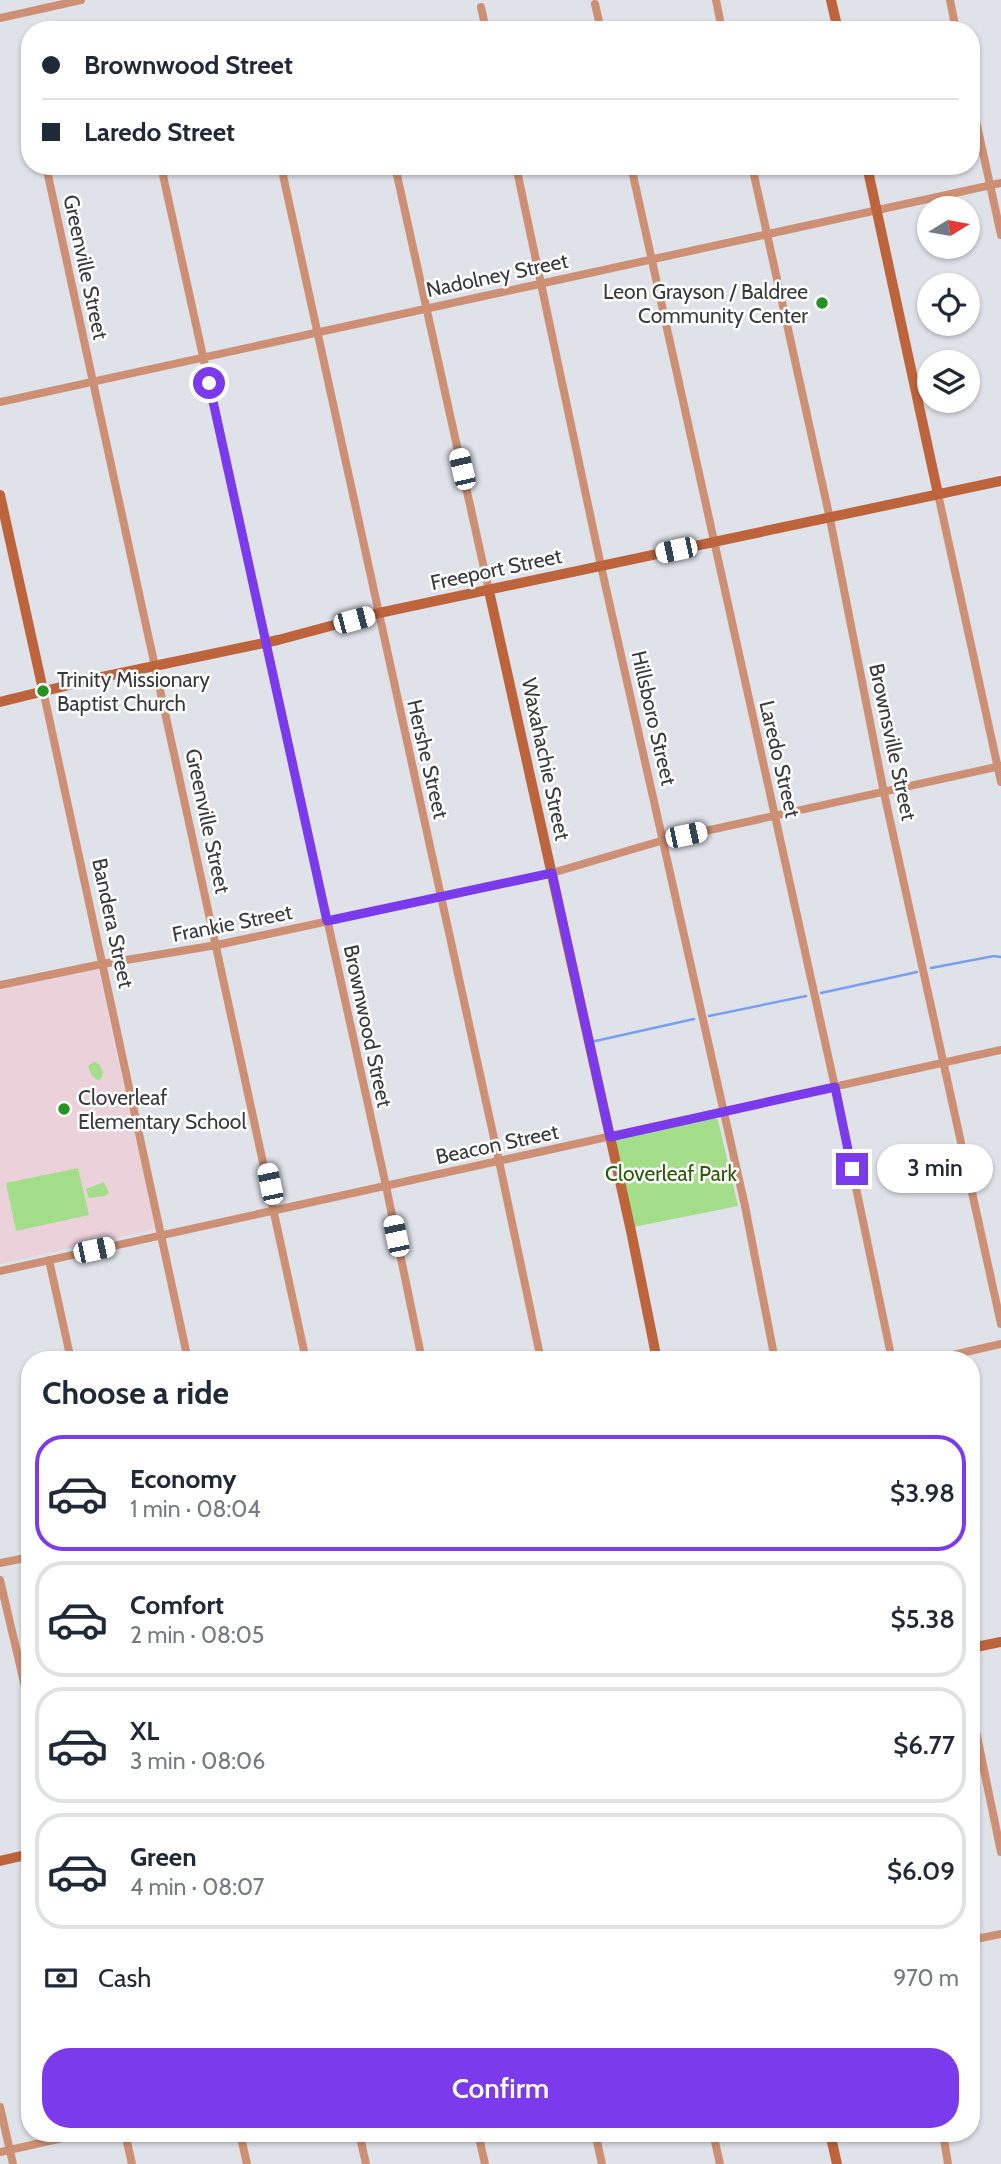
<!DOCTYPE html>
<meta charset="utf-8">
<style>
body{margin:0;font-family:Cabin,sans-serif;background:#f6f6f7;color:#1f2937;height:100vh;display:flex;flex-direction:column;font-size:26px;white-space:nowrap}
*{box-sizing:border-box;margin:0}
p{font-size:23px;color:#747a83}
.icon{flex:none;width:38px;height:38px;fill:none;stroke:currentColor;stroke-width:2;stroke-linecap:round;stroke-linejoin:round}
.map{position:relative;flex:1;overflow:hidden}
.details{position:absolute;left:21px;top:1351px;width:959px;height:791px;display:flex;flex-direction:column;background:#fff;border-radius:28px;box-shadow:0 2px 5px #0004}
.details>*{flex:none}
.hud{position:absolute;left:21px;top:21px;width:959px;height:154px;border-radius:28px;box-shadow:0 2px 5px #0004;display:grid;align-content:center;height:154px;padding:0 21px;background:#fff}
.needle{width:46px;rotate:79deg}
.fabs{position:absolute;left:917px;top:196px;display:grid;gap:14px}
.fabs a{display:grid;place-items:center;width:63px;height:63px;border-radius:50%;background:#fff;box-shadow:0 2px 5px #0004;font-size:35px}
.end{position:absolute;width:32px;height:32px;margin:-16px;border:9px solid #7c3aed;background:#fff;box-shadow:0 0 0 4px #fff}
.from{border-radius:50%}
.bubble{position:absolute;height:49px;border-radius:24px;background:#fff;box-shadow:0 2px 5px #0004;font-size:23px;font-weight:600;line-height:49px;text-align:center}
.car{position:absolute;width:21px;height:42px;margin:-21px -10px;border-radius:9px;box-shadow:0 0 5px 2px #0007;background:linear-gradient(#fff 24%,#345 0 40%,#fff 0 76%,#345 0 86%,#fff 0)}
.hud b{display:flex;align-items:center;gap:24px;height:66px;font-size:26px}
.hud b+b{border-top:2px solid #e0e1e3}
.hud i{width:18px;height:18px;background:#1f2937}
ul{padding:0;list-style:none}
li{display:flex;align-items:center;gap:21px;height:116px;margin:0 14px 10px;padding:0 7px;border:4px solid #e0e1e3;border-radius:28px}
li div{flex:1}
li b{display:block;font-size:26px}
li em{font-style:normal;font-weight:600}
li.selected{border-color:#7c3aed}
li>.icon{width:63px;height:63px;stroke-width:1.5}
h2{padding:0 21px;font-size:32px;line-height:84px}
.pay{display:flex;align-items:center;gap:18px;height:77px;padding:0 21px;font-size:26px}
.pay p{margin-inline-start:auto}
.action{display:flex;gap:14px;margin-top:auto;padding:14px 21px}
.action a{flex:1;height:80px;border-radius:28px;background:#7c3aed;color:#fff;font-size:28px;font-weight:600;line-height:80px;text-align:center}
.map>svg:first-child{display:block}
.education{fill:#ead1da}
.green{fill:#a5de8b}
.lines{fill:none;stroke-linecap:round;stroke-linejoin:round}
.stream{stroke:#7a9ff0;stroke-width:2.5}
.street{stroke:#cd9075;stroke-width:8}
.secondary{stroke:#bd643c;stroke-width:10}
.route{stroke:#7c3aed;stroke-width:9}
.poi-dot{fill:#24941f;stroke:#fff;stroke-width:2.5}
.labels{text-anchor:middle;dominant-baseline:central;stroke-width:5;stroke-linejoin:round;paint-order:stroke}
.street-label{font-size:21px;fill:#393a3d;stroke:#fff}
.poi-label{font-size:21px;fill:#393a3d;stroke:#fff;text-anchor:start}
.park-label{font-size:21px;fill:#295c03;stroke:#fff}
</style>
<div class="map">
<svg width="1001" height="2164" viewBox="0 0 1001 2164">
<rect width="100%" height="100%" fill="#dfe2e9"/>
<path class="education" d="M98,968L155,1229L0,1264V989Z"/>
<path class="green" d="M94,1062L99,1064L103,1072L101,1079L98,1080L92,1076L88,1066Z
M713,1116L718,1120L738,1206L634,1227L614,1143L616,1138Z
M78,1168L89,1215L16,1231L6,1183Z
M104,1182L109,1193L105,1196L89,1198L86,1189Z"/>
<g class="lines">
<path class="stream" d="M931,968L994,956L1001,957
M821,993L917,972
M709,1016L806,996
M591,1042L694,1019"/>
<path class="street" d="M716,0L722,30
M950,0L956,30
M595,4L601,30
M481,7L486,30
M0,18L81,0
M971,98L1001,235
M46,166L306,1360
M161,166L386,1186L422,1360
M281,166L499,1161L541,1360
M395,166L489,591
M516,166L601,566L745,1206L775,1360
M631,166L835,1087L892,1360
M752,166L830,519L884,793L1001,1324
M0,402L1001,183
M938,494L1001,782
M43,690L188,1360
M0,985L102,964L217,945L552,873L664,840L1001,766
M49,1260L71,1360
M0,1271L1001,1050
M931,1360L1001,1344
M0,1563L30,1557
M0,1580L30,1708
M971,1707L1001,1852
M971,1940L1001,1934
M0,2107L13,2164
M125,2133L132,2164
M240,2133L247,2164
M359,2133L366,2164
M478,2133L485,2164
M595,2133L602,2164
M713,2133L720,2164
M943,2133L948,2164
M0,2152L85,2133"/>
<path class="secondary" d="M831,0L838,30
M867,166L938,494
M0,495L43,690
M489,591L631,1231L657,1360
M0,702L102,677L278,640L379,613L1001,481
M971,1648L1001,1642
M0,1861L30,1854
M830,2133L837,2164"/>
</g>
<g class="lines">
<path class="route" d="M209,383L327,921L552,873L610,1137L835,1087L852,1169"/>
</g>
<g class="poi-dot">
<circle cx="822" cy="303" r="7"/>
<circle cx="43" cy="691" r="7"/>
<circle cx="64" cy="1109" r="7"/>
</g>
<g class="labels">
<g class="street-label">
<text transform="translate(86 267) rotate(78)">Greenville Street</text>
<text transform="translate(497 275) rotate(-12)">Nadolney Street</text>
<text transform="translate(496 569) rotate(-12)">Freeport Street</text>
<text transform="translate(654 718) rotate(77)">Hillsboro Street</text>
<text transform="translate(893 742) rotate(78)">Brownsville Street</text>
<text transform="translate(428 759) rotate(77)">Hershe Street</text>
<text transform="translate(546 759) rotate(78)">Waxahachie Street</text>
<text transform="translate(780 759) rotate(77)">Laredo Street</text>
<text transform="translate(208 821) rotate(78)">Greenville Street</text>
<text transform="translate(113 923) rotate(78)">Bandera Street</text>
<text transform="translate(232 923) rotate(-11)">Frankie Street</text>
<text transform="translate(368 1026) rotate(78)">Brownwood Street</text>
<text transform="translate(497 1144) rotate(-12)">Beacon Street</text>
</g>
<g class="poi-label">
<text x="808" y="291" text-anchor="end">Leon Grayson / Baldree<tspan x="808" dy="24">Community Center</tspan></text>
<text x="57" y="679">Trinity Missionary<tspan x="57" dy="24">Baptist Church</tspan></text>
<text x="78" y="1097">Cloverleaf<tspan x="78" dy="24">Elementary School</tspan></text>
</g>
<g class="park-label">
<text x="671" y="1173">Cloverleaf Park</text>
</g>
</g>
</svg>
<div class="fabs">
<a><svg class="needle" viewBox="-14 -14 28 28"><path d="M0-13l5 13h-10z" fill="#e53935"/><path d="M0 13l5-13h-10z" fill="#747a83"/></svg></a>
<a><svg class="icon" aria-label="locate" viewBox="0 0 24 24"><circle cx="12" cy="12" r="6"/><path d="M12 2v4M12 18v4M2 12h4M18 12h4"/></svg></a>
<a><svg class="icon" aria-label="layers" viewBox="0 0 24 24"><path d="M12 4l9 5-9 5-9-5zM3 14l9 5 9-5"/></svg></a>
</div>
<i class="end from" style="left:209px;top:383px"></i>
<i class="end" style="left:852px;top:1169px"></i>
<div class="bubble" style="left:877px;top:1144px;width:116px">3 min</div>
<i class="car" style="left:462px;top:469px;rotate:347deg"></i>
<i class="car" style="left:676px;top:550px;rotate:258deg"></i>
<i class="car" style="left:354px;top:620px;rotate:75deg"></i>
<i class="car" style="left:686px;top:835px;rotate:78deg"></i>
<i class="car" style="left:270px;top:1184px;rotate:348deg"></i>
<i class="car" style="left:396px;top:1236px;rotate:348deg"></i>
<i class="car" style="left:94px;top:1250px;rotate:78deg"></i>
<div class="hud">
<b><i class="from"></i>Brownwood Street</b>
<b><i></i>Laredo Street</b>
</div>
<section class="details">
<h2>Choose a ride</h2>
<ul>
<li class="selected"><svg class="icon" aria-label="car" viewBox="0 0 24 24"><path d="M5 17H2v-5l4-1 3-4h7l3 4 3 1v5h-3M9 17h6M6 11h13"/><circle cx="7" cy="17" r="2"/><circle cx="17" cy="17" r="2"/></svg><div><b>Economy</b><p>1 min · 08:04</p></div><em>$3.98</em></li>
<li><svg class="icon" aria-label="car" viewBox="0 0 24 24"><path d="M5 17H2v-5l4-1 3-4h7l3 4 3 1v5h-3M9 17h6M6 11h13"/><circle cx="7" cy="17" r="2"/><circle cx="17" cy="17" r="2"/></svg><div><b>Comfort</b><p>2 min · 08:05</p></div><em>$5.38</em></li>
<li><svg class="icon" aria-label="car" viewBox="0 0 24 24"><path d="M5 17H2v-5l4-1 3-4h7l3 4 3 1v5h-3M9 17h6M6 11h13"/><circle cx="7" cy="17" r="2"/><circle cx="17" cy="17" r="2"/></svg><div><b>XL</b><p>3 min · 08:06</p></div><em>$6.77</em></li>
<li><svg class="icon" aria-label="car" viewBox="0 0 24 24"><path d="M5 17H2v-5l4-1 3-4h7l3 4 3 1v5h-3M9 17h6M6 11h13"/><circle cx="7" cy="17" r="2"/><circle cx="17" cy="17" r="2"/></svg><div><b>Green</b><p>4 min · 08:07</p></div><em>$6.09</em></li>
</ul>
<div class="pay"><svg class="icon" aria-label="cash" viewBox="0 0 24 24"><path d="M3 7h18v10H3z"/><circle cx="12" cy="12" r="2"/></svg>Cash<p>970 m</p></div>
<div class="action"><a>Confirm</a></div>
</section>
</div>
